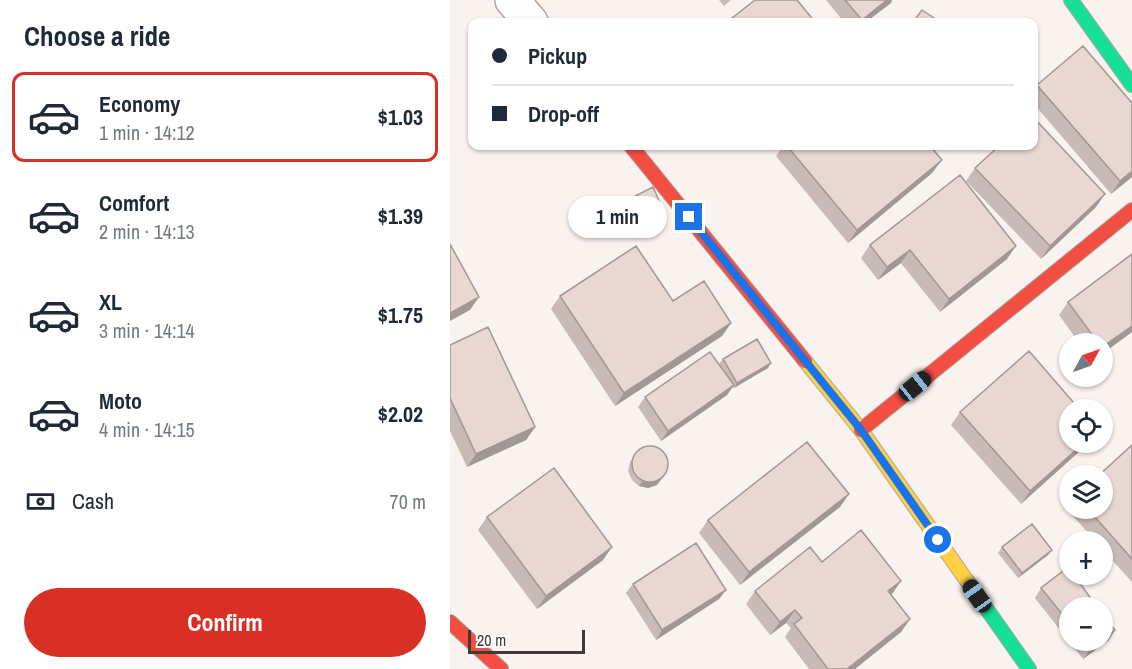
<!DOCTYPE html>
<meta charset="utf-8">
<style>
body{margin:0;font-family:"Archivo Narrow",sans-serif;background:#f2f2f3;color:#1f2937;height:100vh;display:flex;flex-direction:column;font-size:22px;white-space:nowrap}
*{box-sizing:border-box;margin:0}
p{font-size:20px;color:#747a83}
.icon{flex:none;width:33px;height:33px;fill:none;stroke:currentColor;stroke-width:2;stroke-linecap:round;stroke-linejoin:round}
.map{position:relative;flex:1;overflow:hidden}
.sheet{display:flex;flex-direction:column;background:#fff;width:450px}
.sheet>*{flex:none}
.guide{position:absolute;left:18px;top:18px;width:570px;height:132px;border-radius:12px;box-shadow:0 2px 4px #0004;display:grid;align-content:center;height:132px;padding:0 24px;background:#fff}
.needle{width:39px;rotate:50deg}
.tools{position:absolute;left:609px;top:333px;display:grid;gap:12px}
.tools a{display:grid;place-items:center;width:54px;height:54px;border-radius:50%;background:#fff;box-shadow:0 2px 4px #0004;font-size:30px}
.scale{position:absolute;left:18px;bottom:15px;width:117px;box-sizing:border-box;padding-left:6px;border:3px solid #403937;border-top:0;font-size:16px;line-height:21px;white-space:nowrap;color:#403937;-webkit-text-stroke:4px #fff;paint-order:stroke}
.end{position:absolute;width:27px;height:27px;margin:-14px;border:8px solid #1a73e8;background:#fff;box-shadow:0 0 0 3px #fff}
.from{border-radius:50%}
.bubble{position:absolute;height:42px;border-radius:21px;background:#fff;box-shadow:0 2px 4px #0004;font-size:20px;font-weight:700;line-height:42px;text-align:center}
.car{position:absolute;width:18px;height:36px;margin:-18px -9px;border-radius:8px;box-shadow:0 0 4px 2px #0007;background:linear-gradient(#222 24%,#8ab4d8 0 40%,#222 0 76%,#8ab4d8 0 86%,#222 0)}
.guide b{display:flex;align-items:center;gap:21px;height:57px;font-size:22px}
.guide b+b{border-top:2px solid #e0e1e3}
.guide i{width:15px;height:15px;background:#1f2937}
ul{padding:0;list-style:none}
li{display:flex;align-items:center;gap:18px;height:90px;margin:0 12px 9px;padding:0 12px;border:3px solid transparent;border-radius:12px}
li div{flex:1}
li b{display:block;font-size:22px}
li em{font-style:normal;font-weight:700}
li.on{border-color:#d93025}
li>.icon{width:54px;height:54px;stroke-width:1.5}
h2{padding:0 24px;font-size:27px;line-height:72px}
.pay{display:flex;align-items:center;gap:15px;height:66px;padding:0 24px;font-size:22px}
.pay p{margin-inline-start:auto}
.primary-button{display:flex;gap:12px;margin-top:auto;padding:12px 24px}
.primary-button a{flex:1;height:69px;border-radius:36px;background:#d93025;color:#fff;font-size:24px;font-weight:700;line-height:69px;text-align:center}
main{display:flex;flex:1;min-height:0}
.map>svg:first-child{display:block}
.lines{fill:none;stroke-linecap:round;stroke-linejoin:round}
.street-casing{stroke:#aca6a4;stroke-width:36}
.fast-casing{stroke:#aca6a4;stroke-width:16}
.slow-casing{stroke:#aca6a4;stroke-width:16}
.jam-casing{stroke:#aca6a4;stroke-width:16}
.street{stroke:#fefdfd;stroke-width:33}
.fast{stroke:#16e098;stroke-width:14}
.slow{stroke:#ffcf43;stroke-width:14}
.jam{stroke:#f24e42;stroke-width:14}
.wall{fill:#c8bab5}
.shaded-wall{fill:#a39793}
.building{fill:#e9d8d2;stroke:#a39793;stroke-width:1.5}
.route{stroke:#1a73e8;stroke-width:8}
</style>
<main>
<section class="sheet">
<h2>Choose a ride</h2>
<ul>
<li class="on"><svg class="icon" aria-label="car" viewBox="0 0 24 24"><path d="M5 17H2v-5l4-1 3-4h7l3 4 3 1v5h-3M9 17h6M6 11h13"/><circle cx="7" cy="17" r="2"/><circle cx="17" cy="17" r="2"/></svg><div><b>Economy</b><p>1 min · 14:12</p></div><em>$1.03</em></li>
<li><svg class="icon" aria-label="car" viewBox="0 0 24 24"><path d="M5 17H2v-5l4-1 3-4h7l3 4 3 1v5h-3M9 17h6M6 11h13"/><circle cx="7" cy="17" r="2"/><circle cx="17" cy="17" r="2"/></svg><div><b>Comfort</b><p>2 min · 14:13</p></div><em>$1.39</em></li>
<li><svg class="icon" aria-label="car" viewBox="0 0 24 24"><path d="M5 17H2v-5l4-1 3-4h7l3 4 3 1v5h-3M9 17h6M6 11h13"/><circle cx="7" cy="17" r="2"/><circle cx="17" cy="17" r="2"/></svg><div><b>XL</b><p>3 min · 14:14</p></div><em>$1.75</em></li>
<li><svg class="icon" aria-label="car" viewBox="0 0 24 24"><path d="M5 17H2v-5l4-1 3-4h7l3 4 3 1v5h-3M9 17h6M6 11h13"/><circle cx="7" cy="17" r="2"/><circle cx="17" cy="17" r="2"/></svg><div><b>Moto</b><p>4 min · 14:15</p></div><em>$2.02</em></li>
</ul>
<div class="pay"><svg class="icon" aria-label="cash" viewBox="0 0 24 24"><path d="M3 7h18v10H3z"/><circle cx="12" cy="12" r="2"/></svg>Cash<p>70 m</p></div>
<div class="primary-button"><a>Confirm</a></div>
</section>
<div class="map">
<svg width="682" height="669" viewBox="0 0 682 669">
<rect width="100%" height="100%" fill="#faf2ef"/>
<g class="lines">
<defs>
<path id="street" d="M62,0L81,22"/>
<path id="fast" d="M621,0L682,85
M517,581L579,669"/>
<path id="slow" d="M355,361L411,430L517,581"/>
<path id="jam" d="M181,146L355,361
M411,430L682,210
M0,622L51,669"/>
</defs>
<use href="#street" class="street-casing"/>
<use href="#fast" class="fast-casing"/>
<use href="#slow" class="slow-casing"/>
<use href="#jam" class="jam-casing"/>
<use href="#street" class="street"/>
<use href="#fast" class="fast"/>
<use href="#slow" class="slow"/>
<use href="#jam" class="jam"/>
</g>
<path class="wall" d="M269,0H281L274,6Z
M376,0H442L441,3L416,22H394Z
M587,85L682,103V177L661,194L584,104V90Z
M333,146H480L482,173L398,243L326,156Z
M525,168L646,207L591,259L516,181Z
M185,196L214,212L210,217L193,226L182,201Z
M420,245L557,259L490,312L451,263L428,280L411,258Z
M682,254V332L652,354V344H630L609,315L618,302Z
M110,296L223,301L281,323L272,336L165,406L101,309Z
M0,345L85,427L76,440L17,467L0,431Z
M273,359L318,368L284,388L283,387L277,395L211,441L188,407L195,397L275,373L269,364Z
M510,412L620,442L571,504L501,425Z
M682,445V582L652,549V542H646L616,508L620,504V508H652Z
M189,449L207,485L198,488L189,486L182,480L178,471L180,462Z
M399,494L390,507L290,585L249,533L258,520Z
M37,517L153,560L87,609L28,530Z
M552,547L598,555L568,578L548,553Z
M372,562L441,594L460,619L451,632L405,669H359L335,637L341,628L336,623L320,635L296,604L305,591Z
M183,584L276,590L269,599L206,640L176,593Z
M591,588L620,608V640H659L633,659L585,598Z"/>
<path class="shaded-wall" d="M437,0H442L441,3L416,22H410L412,20Z
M492,160L482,173L398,243L407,230Z
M682,171V177L661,194L670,181Z
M655,194L646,207L591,259L600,246Z
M214,212L210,217L193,226L197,220Z
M566,246L557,259L490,312L499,299Z
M460,250L451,263L428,280L437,267Z
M29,297L20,310L0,321V313Z
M281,323L272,336L165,406L174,393Z
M682,326V332L652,354V347Z
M321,363L318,368L284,388L287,383Z
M284,385L277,395L211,441L218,431Z
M85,427L76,440L17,467L26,454Z
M635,442H640L571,504L580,491Z
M217,472L207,485L198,488L189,486L193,481Z
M399,494L390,507L290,585L299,572Z
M162,547L153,560L87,609L96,596Z
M602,550L598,555L568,578L572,573Z
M451,581L442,594L429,604L438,591Z
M276,590L269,599L206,640L212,630Z
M345,610L336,623L320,635L330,622Z
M460,619L451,632L405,669H397Z
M665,630L659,640L633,659L640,650Z"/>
<path class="building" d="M305,0H347L365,22H277Z
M395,0H437L412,20Z
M472,10L490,22H463Z
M633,46L682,103V171L670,181L587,85Z
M584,118L655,194L600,246L525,168L549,146H584Z
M337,146H480L492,160L407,230Z
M510,175L566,246L499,299L460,250L437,267L420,245Z
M203,187L214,212L197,220L185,196Z
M0,244L29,297L0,313Z
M186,246L223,301L254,281L281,323L174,393L110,296Z
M682,254V326L652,347V344H649L618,302Z
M38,327L85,427L26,454L0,398V345Z
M307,339L321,363L287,383L273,359Z
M579,351L630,410H620V442H635L580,491L510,412Z
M260,352L284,385L218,431L195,397Z
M357,442L399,494L299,572L258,520Z
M682,445V559L637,508H652V476H648Z
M182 464a18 18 0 1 1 36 0a18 18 0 1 1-36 0Z
M104,468L162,547L96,596L37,517Z
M582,524L602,550L572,573L552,547Z
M411,530L451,581L438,591L460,619L397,669H378L344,624L352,618L345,610L330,622L305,591L360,547L372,562Z
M246,543L276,590L212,630L183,584Z
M617,568L620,570V574H623L648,608H620V624L591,588Z
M652,613L665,630L652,640Z
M633,640H652L640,650Z"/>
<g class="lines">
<path class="route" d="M239,217L411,430L488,540"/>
</g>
</svg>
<div class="tools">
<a><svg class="needle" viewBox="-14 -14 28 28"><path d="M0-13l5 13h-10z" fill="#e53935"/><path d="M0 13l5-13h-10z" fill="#747a83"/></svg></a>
<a><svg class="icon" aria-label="locate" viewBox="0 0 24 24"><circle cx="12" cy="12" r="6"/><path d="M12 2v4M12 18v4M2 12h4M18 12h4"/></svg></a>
<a><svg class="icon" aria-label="layers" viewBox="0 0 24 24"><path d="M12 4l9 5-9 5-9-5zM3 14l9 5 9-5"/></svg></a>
<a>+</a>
<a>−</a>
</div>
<div class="scale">20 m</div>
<i class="end from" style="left:488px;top:540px"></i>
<i class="end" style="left:239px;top:217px"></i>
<div class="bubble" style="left:118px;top:196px;width:99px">1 min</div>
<i class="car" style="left:465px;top:386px;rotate:51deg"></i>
<i class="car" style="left:527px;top:596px;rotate:325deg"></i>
<div class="guide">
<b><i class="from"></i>Pickup</b>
<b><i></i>Drop-off</b>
</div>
</div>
</main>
